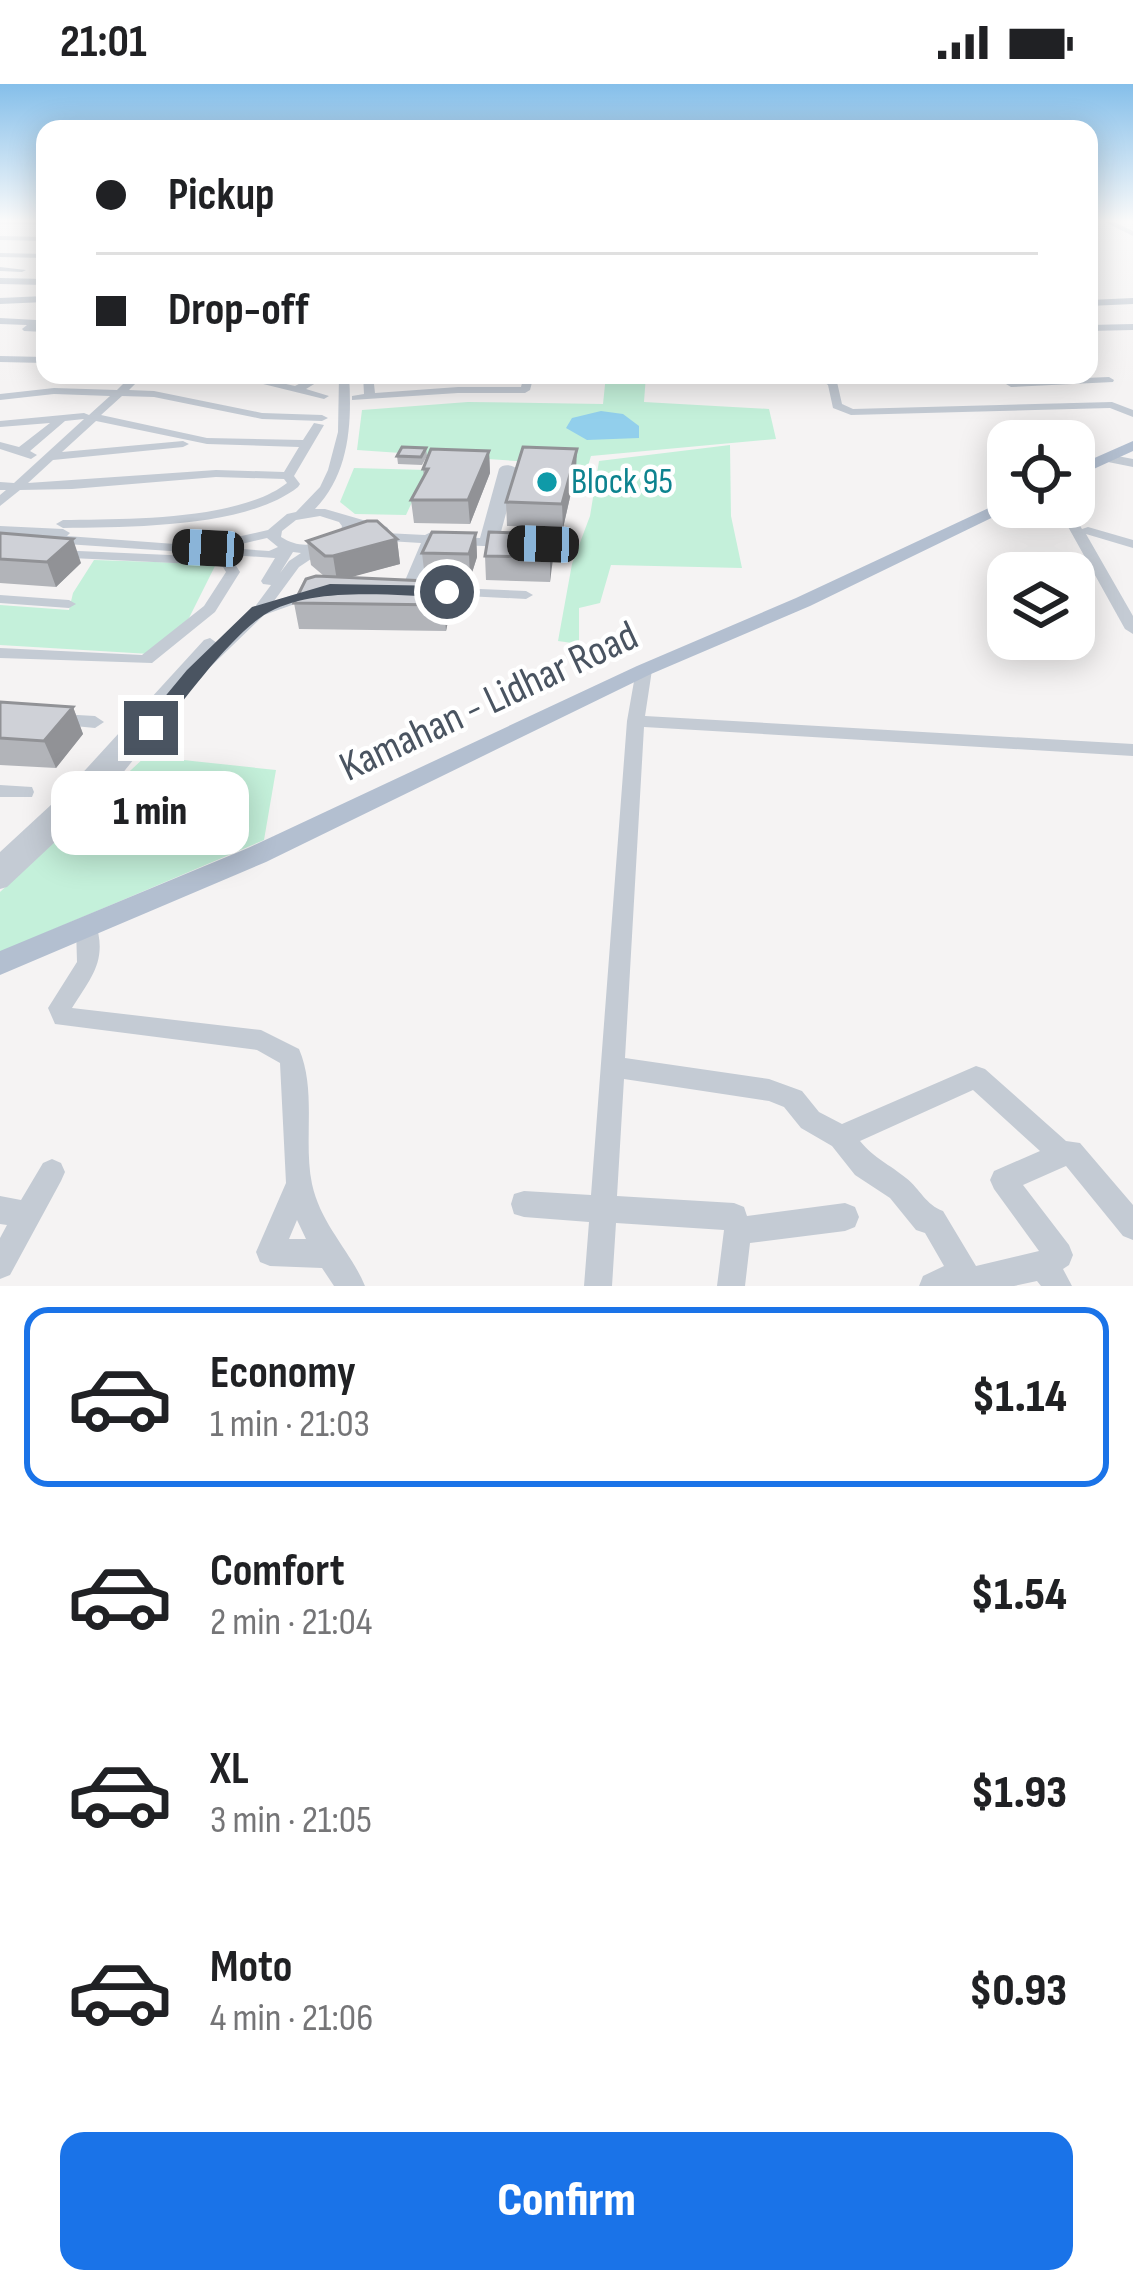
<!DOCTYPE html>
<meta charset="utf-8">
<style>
body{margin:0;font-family:"Sofia Sans Condensed",sans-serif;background:#f6f6f6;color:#202124;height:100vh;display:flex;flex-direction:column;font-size:45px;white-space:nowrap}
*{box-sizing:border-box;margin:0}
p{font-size:39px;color:#757577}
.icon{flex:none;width:66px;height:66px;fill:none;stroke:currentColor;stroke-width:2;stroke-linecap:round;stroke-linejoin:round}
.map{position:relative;height:1202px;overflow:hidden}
.panel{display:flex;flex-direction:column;background:#fff;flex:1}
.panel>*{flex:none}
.hud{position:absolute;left:36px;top:36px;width:1062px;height:264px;border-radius:24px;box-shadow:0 6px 30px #0003;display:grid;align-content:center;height:264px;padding:0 60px;background:#fff}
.fabs{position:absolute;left:987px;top:336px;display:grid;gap:24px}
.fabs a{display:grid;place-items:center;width:108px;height:108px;border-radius:24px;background:#fff;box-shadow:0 6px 30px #0003;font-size:60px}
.end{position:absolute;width:54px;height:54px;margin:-27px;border:15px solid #4a5461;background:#fff;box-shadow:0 0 0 6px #fff}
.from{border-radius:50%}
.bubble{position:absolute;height:84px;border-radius:24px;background:#fff;box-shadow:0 6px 30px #0003;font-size:39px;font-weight:800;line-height:84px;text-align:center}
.car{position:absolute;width:36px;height:72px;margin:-36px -18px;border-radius:15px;box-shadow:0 0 9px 3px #0007;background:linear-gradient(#222 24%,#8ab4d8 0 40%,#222 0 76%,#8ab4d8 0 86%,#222 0)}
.hud b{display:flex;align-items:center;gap:42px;height:114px;font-size:45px}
.hud b+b{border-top:3px solid #e0e0e0}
.hud i{width:30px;height:30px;background:#202124}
ul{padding:21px 0 0;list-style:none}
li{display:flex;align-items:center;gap:36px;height:180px;margin:0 24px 18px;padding:0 36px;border:6px solid transparent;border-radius:24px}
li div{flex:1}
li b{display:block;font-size:45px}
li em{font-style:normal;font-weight:800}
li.current{border-color:#1a73e8}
li>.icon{width:108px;height:108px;stroke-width:1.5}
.button{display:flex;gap:24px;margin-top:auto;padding:24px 60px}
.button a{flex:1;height:138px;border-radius:24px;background:#1a73e8;color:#fff;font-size:48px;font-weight:800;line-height:138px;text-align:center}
.status{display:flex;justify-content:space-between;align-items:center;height:84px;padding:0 60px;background:#fff;direction:ltr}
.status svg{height:33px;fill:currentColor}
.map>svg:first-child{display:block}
.green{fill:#c4f0da}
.water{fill:#92cfec}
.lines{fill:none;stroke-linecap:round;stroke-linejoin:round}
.minor{fill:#c4cbd4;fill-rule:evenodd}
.major{fill:#b3bfd0;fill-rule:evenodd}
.wall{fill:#b2b4b9}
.shaded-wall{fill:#919296}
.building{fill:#cfd1d7;stroke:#919296;stroke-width:3}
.route{fill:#4a5461}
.culture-dot{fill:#0f9aa8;stroke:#fff;stroke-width:4.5}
.labels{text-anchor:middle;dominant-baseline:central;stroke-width:9;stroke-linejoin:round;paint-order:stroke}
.far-culture-label{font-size:36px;fill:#0d838f;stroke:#fff;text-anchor:start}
.street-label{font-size:42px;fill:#4a5461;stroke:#fff}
</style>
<div class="status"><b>21:01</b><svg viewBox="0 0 49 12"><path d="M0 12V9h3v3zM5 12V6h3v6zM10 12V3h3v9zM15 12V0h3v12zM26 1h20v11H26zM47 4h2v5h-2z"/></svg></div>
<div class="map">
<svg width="1133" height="1202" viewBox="0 0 1133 1202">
<rect width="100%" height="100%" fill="#f5f3f3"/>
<path class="green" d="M606,291H646L644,318L769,325L776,355L591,372L588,382L357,366L362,326L468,318L603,320Z
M730,361L731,432L742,484L611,481L600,519L579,524V560L558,557L572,480L590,432L599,377Z
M354,384L427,386L406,431L355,430L340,418Z
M94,476L216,480L189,534L150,570L0,561V521L69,526L73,509Z
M146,672L276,686L264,756L0,868V808Z"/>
<path class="water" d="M601,327L623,330L639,342V354L587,356L566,344L572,334Z"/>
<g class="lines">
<path class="minor" d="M0,136L45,137V141L0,140Z
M1101,136H1110L1133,147V152Z
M0,152L45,153V157L0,156Z
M0,169L45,170V174L0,173Z
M0,183L26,186L22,188L0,187Z
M0,194L45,195V201L0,200Z
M45,212V218L0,220V214Z
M1133,214V220L1089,222V216Z
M45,233V240L40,242H45V248L24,247L22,245L27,241L0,240V234L37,236Z
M1133,240V246L1089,247V241Z
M0,272L45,273V279L0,278Z
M91,291H118L130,294L133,291H144L129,306L154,307L262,329L322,331L328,334L322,337L262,335L154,313L122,312L101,331L207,354L303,356L314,339L324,341L294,392L300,400L298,403C246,444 129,443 63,444L56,440L63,436C124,435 239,437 287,399L284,395L216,393L72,405L20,406L0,422V411L6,406H0V398L14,399L84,335L65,337L30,367L37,371L31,375L0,365V358L19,363L50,339L0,343V337L84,329L89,331L110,312L54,310L0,316V310L54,304L117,306L125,298ZM96,337L207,360L299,363L284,388L216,386L28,399L53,376L183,363L189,360L183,357L62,368Z
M227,291H246L295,302L316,291H329L306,305L329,312L324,315Z
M339,291H349C352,338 350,389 315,425H325L387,443L389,446L385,449L425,451L431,448L438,452L480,454L499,385C503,379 514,381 518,386L499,455L512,456L514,459L507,463L435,460L415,506L408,510L401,506L421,459L372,456V450L378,449L355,442L351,454L323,467L299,483L274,517L315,504L320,505L322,508L320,511L264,531L200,593L105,711L7,803L0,805V768L66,707L204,556L210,554L217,559L254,524L271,501L263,500L261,497L275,474L51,459L46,458V452L0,450V442L63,445L70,449L67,452L269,467L278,463L267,454L233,462L226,458L228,455L268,446L287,430L296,428L320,403L328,386L338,348ZM320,432L339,438L342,442L340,449C320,461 301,466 281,453L282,447L296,436ZM293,468L301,469L289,477L280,489Z
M363,291H373L375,309L458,303H521L524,291H534L530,306L525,309H458L352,316V312L364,310Z
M813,291H825L837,298L842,320L853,325L1112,318L1133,326V333L1110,324L851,331L833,324L828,301Z
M1109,293L1114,296L1113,298L1011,303L1006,300L1011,297Z
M1107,370L1133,375V383L1103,377V371Z
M1057,423H1069L1082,445L1088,443L1133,456V464L1086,450L1133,532V550L1125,545Z
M56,466L215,473L233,477L240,488L215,528L152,579L0,574V564L142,571L204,522L226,488L223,483L215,481L51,473L49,470Z
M431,503L526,507L533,511L526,515L426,510L424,507Z
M0,511L69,516L76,520L69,524L0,519Z
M644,581L652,586L645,632L1133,660V672L644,643L625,974L769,995L802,1007L819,1028L842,1040L976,982L985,985L1066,1057L1080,1059L1133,1121V1156L1123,1152L1066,1082L1023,1101L1069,1161L1073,1171L1069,1181L1063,1185L1072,1202H1041L1037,1197L1014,1202H919L923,1192L944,1182L925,1149L916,1146L890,1114L855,1091L832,1062L801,1044L784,1023L769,1017L624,995L617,1112L734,1119L744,1123L747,1132L845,1119L855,1123L859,1133L855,1143L845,1147L750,1159L745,1202H717L724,1146L616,1139L612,1202H584L589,1138L524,1133L514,1130L511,1120L514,1110L524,1107L591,1111L627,637L636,586ZM973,1006L1040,1067L994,1087L990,1096L994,1105L1039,1167L976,1182L943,1127C926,1121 920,1105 906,1094C889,1080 875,1075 860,1057Z
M60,630L95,632L104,638L95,644L54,640L51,636L54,632Z
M0,701L32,703L34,708L32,713H0Z
M87,834L95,837C108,876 92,892 72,924L261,946L299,965C317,1007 303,1056 312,1100C321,1141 350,1166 365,1202H334L322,1184L270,1182L260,1178L256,1168L286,1099L280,979L257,966L55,940L48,924L77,878L76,843L79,837ZM297,1136L306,1155H289Z
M52,1075L61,1079L65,1088L61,1097L10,1191L0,1195V1154L7,1141L0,1140V1112L21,1116L43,1079Z"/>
<path class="major" d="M1133,357V367L1074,394V383Z
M1008,415V423H1014L810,522L651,590L266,778L0,891V867L248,764L637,582L796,514Z"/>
</g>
<path class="wall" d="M426,364L427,372L422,381L398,380L397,372Z
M489,367L490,389L470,440L414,439L411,416L424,393L423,385Z
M576,387L563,444L507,442L506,418Z
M0,449L81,479L56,503L0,499Z
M476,449L477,473L470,495L425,494L422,469Z
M553,450L550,498L486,496L485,472Z
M397,455L400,480L349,493L451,523L446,547L299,545L294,519L324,492L311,481L307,457Z
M0,618L73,623L83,650L56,684L0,681Z"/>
<path class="shaded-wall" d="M577,365L576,387L563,444L562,420Z
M489,367L490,389L470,440L468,416Z
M476,449L477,473L470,495L469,470Z
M553,450V475L550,498V473Z
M73,455L81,479L56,503L47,478Z
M397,455L400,480L337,497L333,472Z
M449,498L451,523L446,547L444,521Z
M73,623L83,650L56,684L44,657Z"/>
<path class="building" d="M402,363L426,364L421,373L397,372Z
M523,363L577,365L562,420L506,418Z
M431,365L489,367L468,416H411L428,385H423Z
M367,437H377L397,455L333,472H325L307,457Z
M432,448L476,449L469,470L422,469Z
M489,448L553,450L550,473L485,472Z
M0,449L73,455L47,478L0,475Z
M316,492L449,498L444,521L294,519L306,495Z
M0,618L73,623L44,657L0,654Z"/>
<linearGradient id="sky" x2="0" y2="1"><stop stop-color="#85bfea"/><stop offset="0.45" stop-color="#fafafa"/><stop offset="1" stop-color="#fafafa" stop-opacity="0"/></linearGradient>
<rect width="1133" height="304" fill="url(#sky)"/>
<path class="route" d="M330,500L447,502L456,508L447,513C393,512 312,501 264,531C229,554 185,615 158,649H143V639L187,586L252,523Z"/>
<circle class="culture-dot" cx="547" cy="398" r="12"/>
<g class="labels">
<g class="far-culture-label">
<text x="571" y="398">Block 95</text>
</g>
<g class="street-label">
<text transform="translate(489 618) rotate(-25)">Kamahan - Lidhar Road</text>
</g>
</g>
</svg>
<div class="fabs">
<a><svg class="icon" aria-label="locate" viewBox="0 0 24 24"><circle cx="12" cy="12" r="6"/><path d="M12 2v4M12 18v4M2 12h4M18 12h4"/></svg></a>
<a><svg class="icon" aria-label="layers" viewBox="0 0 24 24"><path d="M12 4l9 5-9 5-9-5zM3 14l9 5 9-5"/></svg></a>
</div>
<i class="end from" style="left:447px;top:508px"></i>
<i class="end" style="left:151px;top:644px"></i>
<div class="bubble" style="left:51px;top:687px;width:198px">1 min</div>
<i class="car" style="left:543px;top:460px;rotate:272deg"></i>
<i class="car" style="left:208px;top:464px;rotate:273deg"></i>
<div class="hud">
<b><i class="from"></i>Pickup</b>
<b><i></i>Drop-off</b>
</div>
</div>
<section class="panel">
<ul>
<li class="current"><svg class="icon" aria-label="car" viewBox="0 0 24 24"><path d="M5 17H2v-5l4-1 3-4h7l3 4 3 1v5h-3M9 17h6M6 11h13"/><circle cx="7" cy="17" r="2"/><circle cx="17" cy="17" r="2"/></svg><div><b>Economy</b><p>1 min · 21:03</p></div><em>$1.14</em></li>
<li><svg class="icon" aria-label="car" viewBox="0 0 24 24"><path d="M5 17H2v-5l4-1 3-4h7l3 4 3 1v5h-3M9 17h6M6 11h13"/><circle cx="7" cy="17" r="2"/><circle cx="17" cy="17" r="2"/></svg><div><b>Comfort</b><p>2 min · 21:04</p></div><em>$1.54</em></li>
<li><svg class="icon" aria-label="car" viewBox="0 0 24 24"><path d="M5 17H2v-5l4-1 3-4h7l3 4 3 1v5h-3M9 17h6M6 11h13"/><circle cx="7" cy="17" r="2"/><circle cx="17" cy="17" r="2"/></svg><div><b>XL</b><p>3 min · 21:05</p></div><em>$1.93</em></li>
<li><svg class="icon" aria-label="car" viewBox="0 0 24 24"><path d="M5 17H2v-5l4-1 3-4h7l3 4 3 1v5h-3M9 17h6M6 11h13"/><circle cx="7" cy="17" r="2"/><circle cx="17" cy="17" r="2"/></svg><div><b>Moto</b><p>4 min · 21:06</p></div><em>$0.93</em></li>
</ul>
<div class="button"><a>Confirm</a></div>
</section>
